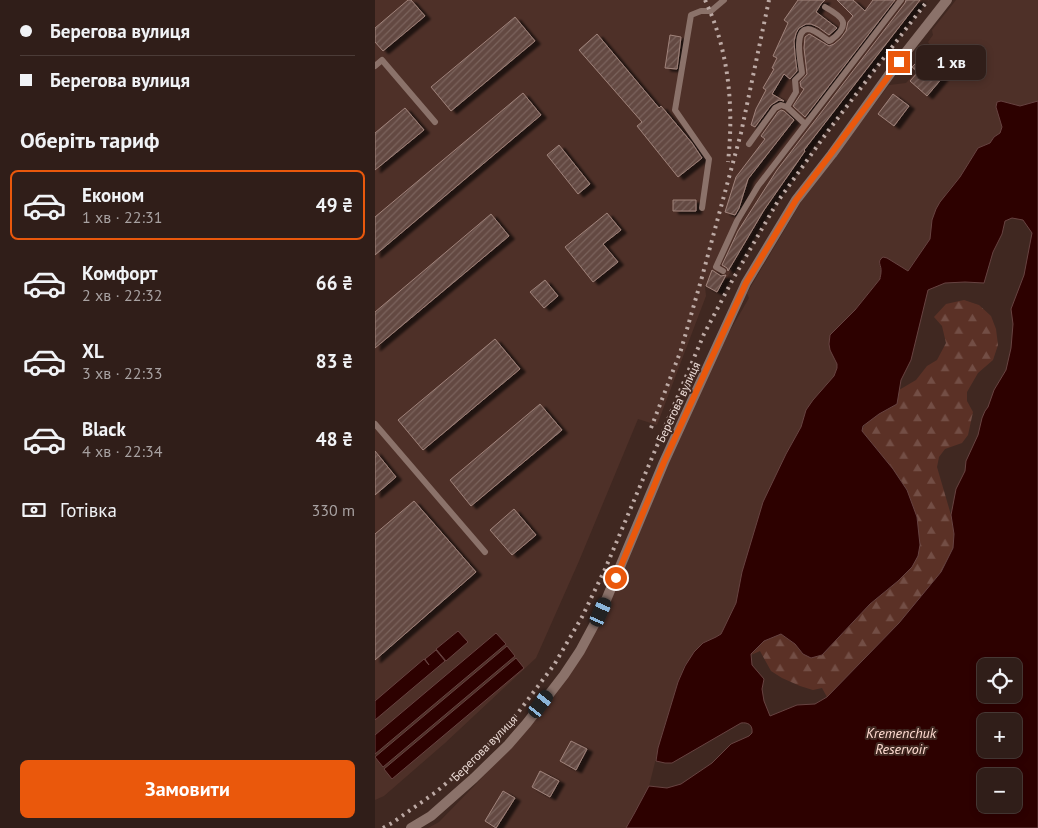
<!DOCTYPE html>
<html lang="uk">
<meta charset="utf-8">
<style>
body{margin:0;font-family:"PT Sans",sans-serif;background:#3c2b26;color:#f1f3f6;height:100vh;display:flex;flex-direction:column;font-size:19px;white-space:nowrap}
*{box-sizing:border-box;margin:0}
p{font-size:16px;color:#a8a2a2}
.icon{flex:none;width:28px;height:28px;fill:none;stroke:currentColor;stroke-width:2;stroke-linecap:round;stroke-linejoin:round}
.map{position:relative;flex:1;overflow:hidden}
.drawer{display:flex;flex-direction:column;background:#301e19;width:375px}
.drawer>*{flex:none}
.top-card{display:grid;align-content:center;height:110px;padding:0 20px;background:#301e19}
.tools{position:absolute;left:602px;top:658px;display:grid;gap:10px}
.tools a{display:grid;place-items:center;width:45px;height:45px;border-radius:8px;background:#301e19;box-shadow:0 2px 8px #0003,0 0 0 1px #4b3c38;font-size:25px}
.end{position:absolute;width:22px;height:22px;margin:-11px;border:6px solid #ea580c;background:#fff;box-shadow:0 0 0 2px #fff}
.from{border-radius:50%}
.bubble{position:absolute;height:35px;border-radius:8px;background:#301e19;box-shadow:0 2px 8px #0003,0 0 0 1px #4b3c38;font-size:16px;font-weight:700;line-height:35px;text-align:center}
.car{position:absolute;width:15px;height:30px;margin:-15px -8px;border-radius:6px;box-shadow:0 0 4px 1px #0007;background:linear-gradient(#222 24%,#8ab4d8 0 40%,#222 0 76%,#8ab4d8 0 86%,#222 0)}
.top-card b{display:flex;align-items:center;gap:18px;height:48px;font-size:19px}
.top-card b+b{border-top:1px solid #4b3c38}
.top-card i{width:12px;height:12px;background:#f1f3f6}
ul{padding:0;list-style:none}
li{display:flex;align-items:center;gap:15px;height:70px;margin:0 10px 8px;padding:0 10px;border:2px solid transparent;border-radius:8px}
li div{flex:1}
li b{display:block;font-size:19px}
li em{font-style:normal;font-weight:700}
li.on{border-color:#ea580c}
li>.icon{width:45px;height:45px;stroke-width:1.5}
h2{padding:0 20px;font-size:22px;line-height:60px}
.pay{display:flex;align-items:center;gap:12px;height:55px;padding:0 20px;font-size:19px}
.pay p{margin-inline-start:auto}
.button{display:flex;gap:10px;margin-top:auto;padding:10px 20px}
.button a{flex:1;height:58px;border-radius:8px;background:#ea580c;color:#fff;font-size:20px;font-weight:700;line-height:58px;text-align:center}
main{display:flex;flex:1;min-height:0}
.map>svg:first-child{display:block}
.built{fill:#4e3028}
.forest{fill:url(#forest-firs)}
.water{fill:#2d0100;stroke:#674341;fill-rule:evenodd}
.building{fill:url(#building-hatch);stroke:#a0837b;filter:url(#shadow)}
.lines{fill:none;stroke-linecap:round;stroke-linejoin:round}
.lane{stroke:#8b726a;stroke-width:6}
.street{stroke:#8b726a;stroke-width:10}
.rail{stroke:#bdaaa5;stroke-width:4;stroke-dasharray:2.5 5;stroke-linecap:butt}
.route{stroke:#ea580c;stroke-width:6}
.labels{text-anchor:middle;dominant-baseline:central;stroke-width:4;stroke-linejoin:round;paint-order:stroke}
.street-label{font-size:12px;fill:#eeded9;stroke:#402821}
.water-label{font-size:14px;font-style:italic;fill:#ffdbd1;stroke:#402821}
</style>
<main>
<section class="drawer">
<div class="top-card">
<b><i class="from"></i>Берегова вулиця</b>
<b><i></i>Берегова вулиця</b>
</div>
<h2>Оберіть тариф</h2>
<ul>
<li class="on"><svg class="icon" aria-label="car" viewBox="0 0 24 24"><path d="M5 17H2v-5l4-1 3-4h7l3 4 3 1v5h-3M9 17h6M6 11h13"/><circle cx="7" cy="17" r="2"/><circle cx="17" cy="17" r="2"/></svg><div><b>Економ</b><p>1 хв · 22:31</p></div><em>49 ₴</em></li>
<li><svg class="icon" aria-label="car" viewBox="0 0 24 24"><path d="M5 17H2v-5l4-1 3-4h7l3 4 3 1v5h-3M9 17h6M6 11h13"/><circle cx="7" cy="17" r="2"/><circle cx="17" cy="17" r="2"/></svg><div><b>Комфорт</b><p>2 хв · 22:32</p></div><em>66 ₴</em></li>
<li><svg class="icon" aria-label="car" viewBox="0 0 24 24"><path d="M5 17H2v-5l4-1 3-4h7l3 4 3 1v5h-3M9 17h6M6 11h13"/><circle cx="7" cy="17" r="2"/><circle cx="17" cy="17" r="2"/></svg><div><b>XL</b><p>3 хв · 22:33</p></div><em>83 ₴</em></li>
<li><svg class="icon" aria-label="car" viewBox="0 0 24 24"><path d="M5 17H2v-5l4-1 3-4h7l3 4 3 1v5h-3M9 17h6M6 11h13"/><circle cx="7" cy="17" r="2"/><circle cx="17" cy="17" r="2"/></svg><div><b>Black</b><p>4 хв · 22:34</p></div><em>48 ₴</em></li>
</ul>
<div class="pay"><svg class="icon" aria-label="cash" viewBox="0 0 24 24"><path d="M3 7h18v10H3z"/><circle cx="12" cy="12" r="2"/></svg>Готівка<p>330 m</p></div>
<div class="button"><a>Замовити</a></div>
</section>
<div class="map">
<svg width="663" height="828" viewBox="0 0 663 828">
<defs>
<pattern id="forest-firs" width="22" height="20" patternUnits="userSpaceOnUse" patternTransform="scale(1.25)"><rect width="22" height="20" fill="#5b3126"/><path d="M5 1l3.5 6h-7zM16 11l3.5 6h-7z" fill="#734e45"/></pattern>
<pattern id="building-hatch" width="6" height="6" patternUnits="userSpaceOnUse" patternTransform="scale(1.25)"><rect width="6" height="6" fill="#644942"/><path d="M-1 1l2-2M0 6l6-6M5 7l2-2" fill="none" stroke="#7a635d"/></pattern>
<filter id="shadow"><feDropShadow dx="5.5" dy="3" stdDeviation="1" flood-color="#0009"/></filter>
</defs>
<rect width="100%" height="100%" fill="#402821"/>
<path class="built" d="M0,0H547L441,136L396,203L343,293L330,286L331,296L282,425L263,419L204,561L161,658L70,743L9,796L0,800Z
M581,0H663V101L645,106L626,101L621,107L627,127L625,133L619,137L615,143L603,148L585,177L572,192L557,220L556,239L532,271L512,258L504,263L507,274L505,279L480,310L460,330L459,359L462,364V368L459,376L438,400L431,410L426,427L411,454L388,502L367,572L361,603L348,630L346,634L341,637L328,643L309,666L303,682L287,734L274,786L259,814L251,828H53L64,822L102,783L155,725L206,652L331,372L374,298L372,293L429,197L514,85L531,83L541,72L536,67L556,46L553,42L558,35L557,30Z"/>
<path class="forest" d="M589,300L604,305L616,316L621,329L623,345L618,360L603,373L592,392V401L598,412L593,435L587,443L570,449L564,457L562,467L576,515L579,534L578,548L566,572L524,624L452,697L447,688L438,690L425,686L407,678L396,671L385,651L376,655L389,641L406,634L421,644L428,654L447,655L495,604L523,581L545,545L542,517L532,490L518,469L487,431C490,419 512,410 522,404L524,390L541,380L552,366L562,360L571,343L567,326L559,317L571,304Z"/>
<path class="water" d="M626,101L645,106L663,101V828H251L259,814L274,786L292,788L306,784L337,763L356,744L374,736L377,733C378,725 373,722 366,723L297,763H290L281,761L283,748L303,682L310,666L319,652L328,643L341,637L346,634L348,630L361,603L367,572L388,502L411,454L426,427L431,410L438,400L459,376L462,368V364L455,350L454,344L455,335L480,310L505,279C505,277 506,275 506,272C507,265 501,262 508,257L512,258L533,271L555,239L557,220L561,209L565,202L585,177L603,148L615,143L619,137L625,133L627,127L621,107L622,102ZM637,218L648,220L657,233L649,275L636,309L638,324L636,348L631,370L619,390L613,407L610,411L607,418L603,435L591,461L590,471L581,489L576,515L579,534L578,548L566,572L524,623L452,697L440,704L422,705L395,716L389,701L387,689L389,679L377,665L376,654L389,641L406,634L420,644L428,654L436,658L447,655L495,604L523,581L537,567L543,556L545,545L542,517L532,490L518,469L487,431L488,426L504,414L522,404L526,380L536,360L553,290L570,283L590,282L609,283L618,252L627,234L630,221ZM611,666H639V694H611ZM611,721H639V749H611ZM611,776H639V804H611Z
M83,631L93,642L71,661L61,649Z
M121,633L131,644L0,754V735Z
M132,646L140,656L8,767L0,757Z
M61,650L70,661L0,720V701L49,659L54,665L50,659Z
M141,658L149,668L17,779L9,769Z"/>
<path class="building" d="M33,0H36L50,16L8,51L0,42V28Z
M423,0H450L446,4L441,12L462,28L454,35L443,27L436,24H431L424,28L421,33L419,41L420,55L422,71L415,79L409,74L397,94L409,101L404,100L396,105L380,127L376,125L381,109L391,90L388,88L399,69L397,68L402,58L398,56L413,23L409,20Z
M462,0H478L490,11L498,0H520L430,117L418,106L429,89L426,87L425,82L432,74L429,48L430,37L434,34L436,35L454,46L459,44L466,38L471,31L473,22L478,16Z
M531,0H545L429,150L430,151L389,210L353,271L352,268L347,265L363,231L402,170L530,3Z
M140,17L160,41L76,111L56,87Z
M222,34L284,108L286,106L317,143L327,158L303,177L262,126L267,122L204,50Z
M295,35L306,37L302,69L290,68Z
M545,59L550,63L551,61L568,77L552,96L535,81L543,72L537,67Z
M148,93L166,115L0,255V217Z
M518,94L534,106L519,126L503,114Z
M30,108L49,130L0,170V133Z
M406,110L409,111L419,120L373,179L364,208L360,215L350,212L361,177L390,139L386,136L403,112Z
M184,145L215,184L203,194L172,155Z
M298,200H321V211H298Z
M232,213L246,230L228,244L243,262L218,282L190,247Z
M116,214L134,236L0,348V312Z
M337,270L346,276L351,275L342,292L331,286Z
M170,280L183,296L169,308L155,292Z
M120,339L145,369L48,450L23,420Z
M165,404L187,430L96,506L75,480Z
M0,451L21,477L0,495Z
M39,501L101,572L0,660V534Z
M139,509L161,535L137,555L115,530Z
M196,741L212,749L201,770L185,761Z
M165,771L184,781L175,797L157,787Z
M128,791L140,798L121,828L110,821Z"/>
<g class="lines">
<path class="lane" d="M0,66L7,60L60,122
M430,124L412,107L421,92L420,80L427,73C426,63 418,30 433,29C439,29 448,37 454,41L456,40C477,24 468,17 450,7
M374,144L400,108L406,105L412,107
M327,208L334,159L300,110L316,15L326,11H336L349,0
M348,271L341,267L362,221L383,186L526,0
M0,424L110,552"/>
<path class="street" d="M36,828L56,816L99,778L133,745L152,723L189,675L205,651L226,612L289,462L371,283L421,200L457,154L524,61L572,0"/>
<path class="rail" d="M330,0C354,51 359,107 353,162
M276,428L306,350L327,277L366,133L394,0
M8,828L17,823L61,792L101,758L142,714L179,665L207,617L231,567L329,334L358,279L403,201L453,131L553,0"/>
</g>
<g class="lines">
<path class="route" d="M241,578L289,462L371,283L421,200L456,154L524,62"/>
</g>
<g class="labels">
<g class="street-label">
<text transform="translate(303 402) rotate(-65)">Берегова вулиця</text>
<text transform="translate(109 748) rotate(-45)">Берегова вулиця</text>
</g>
<g class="water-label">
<text x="526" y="733">Kremenchuk<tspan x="526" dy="16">Reservoir</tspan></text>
</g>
</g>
</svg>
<div class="tools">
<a><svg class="icon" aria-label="locate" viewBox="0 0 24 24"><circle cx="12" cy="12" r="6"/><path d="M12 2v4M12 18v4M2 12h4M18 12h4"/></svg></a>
<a>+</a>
<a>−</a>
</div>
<i class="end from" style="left:241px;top:578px"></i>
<i class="end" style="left:524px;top:62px"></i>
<div class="bubble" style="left:541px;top:45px;width:70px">1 хв</div>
<i class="car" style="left:226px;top:612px;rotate:24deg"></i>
<i class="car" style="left:166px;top:704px;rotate:37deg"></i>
</div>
</main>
